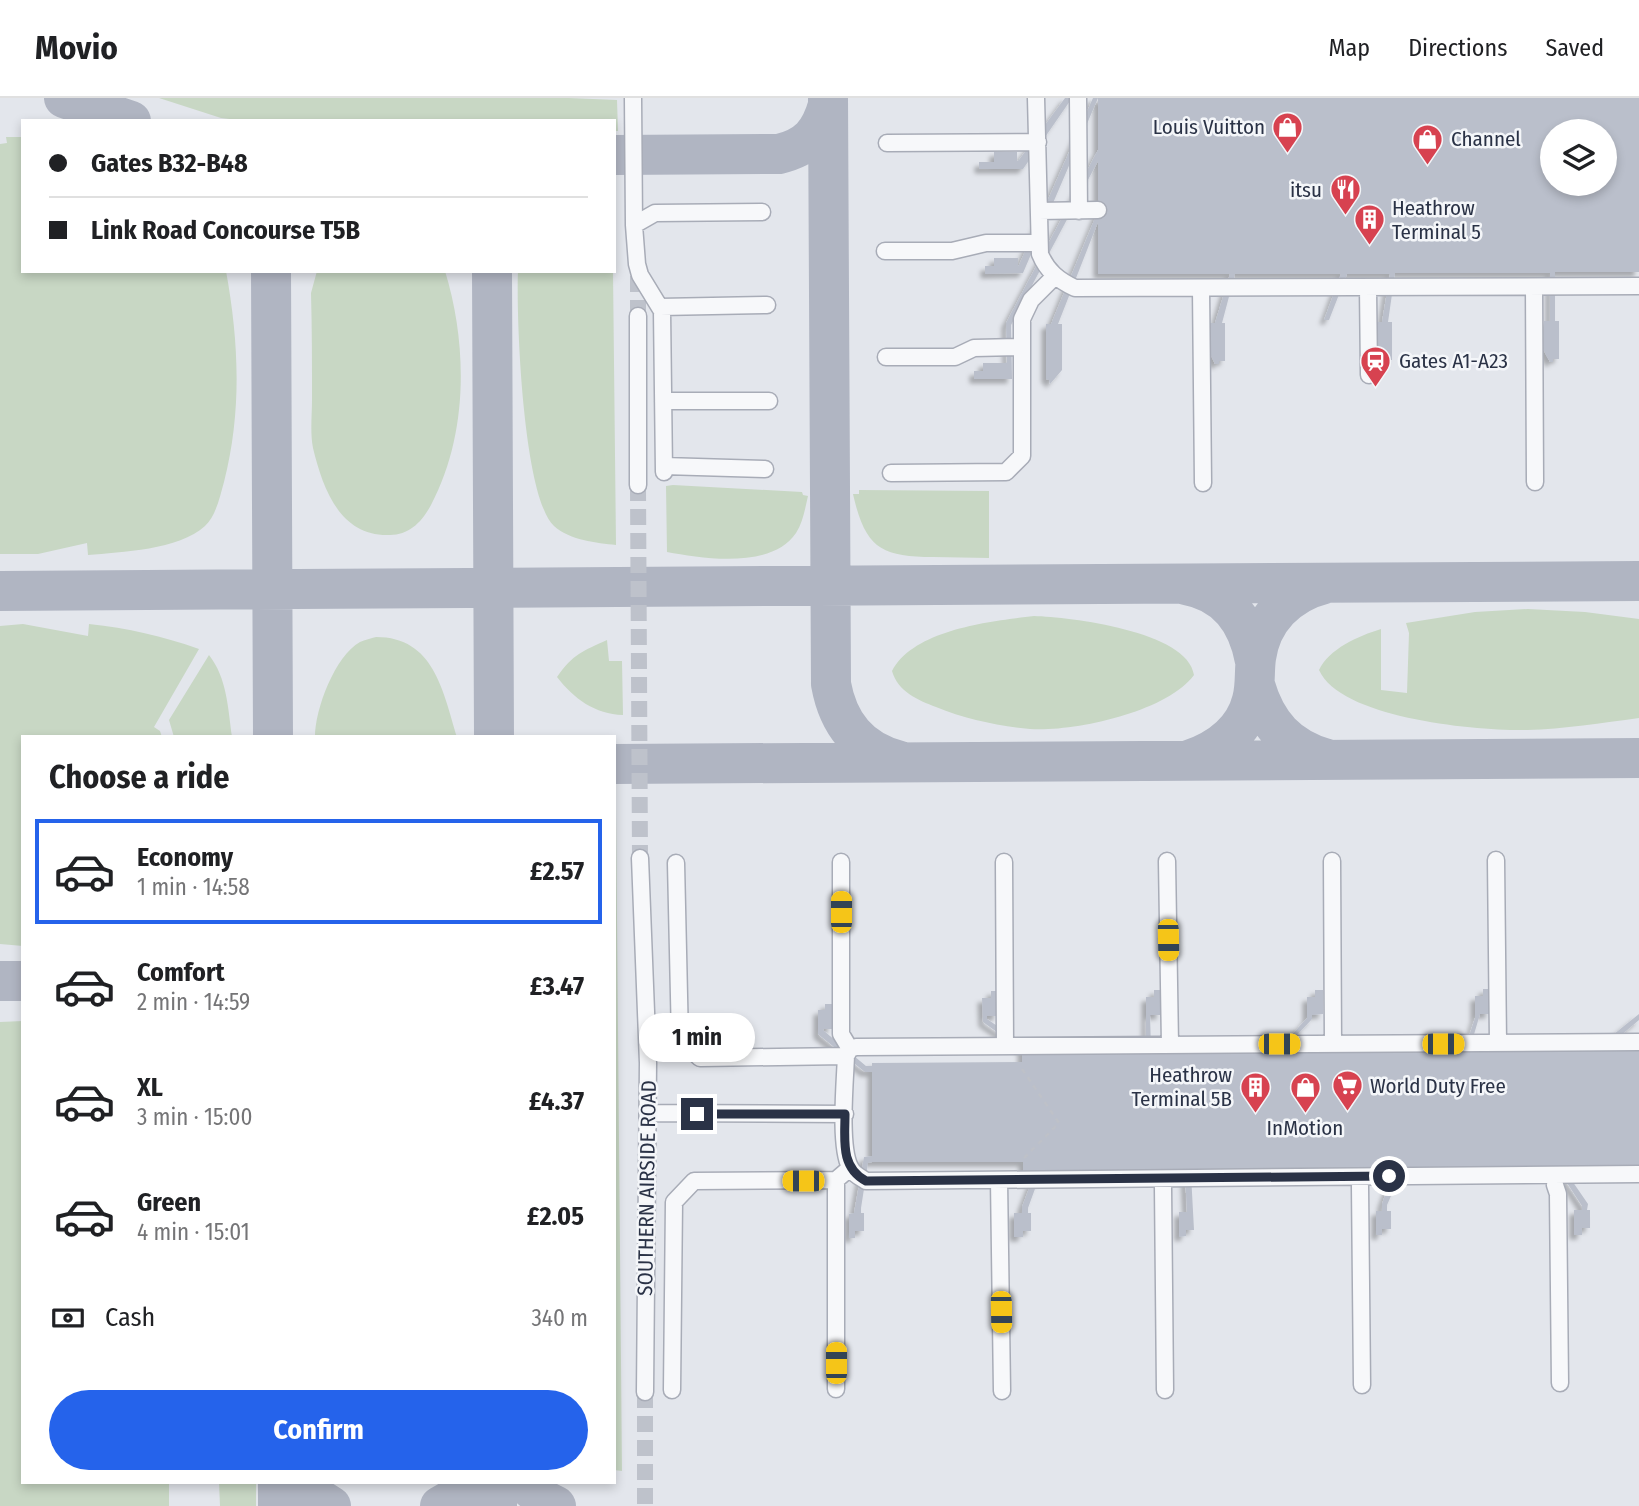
<!DOCTYPE html>
<meta charset="utf-8">
<style>
body{margin:0;font-family:"Fira Sans Condensed",sans-serif;background:#f2f2f2;color:#202124;height:100vh;display:flex;flex-direction:column;font-size:26px;white-space:nowrap}
*{box-sizing:border-box;margin:0}
p{font-size:23px;color:#757577}
.icon{flex:none;width:38px;height:38px;fill:none;stroke:currentColor;stroke-width:2;stroke-linecap:round;stroke-linejoin:round}
.map{position:relative;flex:1;overflow:hidden}
.details{position:absolute;left:21px;top:637px;width:595px;height:749px;display:flex;flex-direction:column;background:#fff;border-radius:0px;box-shadow:0 4px 10px #0003}
.details>*{flex:none}
.hud{position:absolute;left:21px;top:21px;width:595px;height:154px;border-radius:0px;box-shadow:0 4px 10px #0003;display:grid;align-content:center;height:154px;padding:0 28px;background:#fff}
.controls{position:absolute;left:1540px;top:21px;display:grid;gap:14px}
.controls a{display:grid;place-items:center;width:77px;height:77px;border-radius:50%;background:#fff;box-shadow:0 4px 10px #0003;font-size:35px}
.end{position:absolute;width:32px;height:32px;margin:-16px;border:9px solid #2a3246;background:#fff;box-shadow:0 0 0 4px #fff}
.from{border-radius:50%}
.bubble{position:absolute;height:49px;border-radius:24px;background:#fff;box-shadow:0 4px 10px #0003;font-size:23px;font-weight:700;line-height:49px;text-align:center}
.car{position:absolute;width:21px;height:42px;margin:-21px -10px;border-radius:9px;box-shadow:0 0 5px 2px #0007;background:linear-gradient(#f5c518 24%,#345 0 40%,#f5c518 0 76%,#345 0 86%,#f5c518 0)}
.hud b{display:flex;align-items:center;gap:24px;height:66px;font-size:26px}
.hud b+b{border-top:2px solid #e0e0e0}
.hud i{width:18px;height:18px;background:#202124}
ul{padding:0;list-style:none}
li{display:flex;align-items:center;gap:21px;height:105px;margin:0 14px 10px;padding:0 14px;border:4px solid transparent;border-radius:0px}
li div{flex:1}
li b{display:block;font-size:26px}
li em{font-style:normal;font-weight:700}
li.selected{border-color:#2563eb}
li>.icon{width:63px;height:63px;stroke-width:1.5}
h2{padding:0 28px;font-size:32px;line-height:84px}
.pay{display:flex;align-items:center;gap:18px;height:77px;padding:0 28px;font-size:26px}
.pay p{margin-inline-start:auto}
.cta{display:flex;gap:14px;margin-top:auto;padding:14px 28px}
.cta a{flex:1;height:80px;border-radius:42px;background:#2563eb;color:#fff;font-size:28px;font-weight:700;line-height:80px;text-align:center}
header{display:flex;align-items:center;gap:42px;box-sizing:border-box;height:98px;padding:0 35px;background:#fff;border-bottom:2px solid #e0e0e0}
header strong{font-size:33px}
nav{display:flex;gap:38px;margin-inline-start:auto;font-size:24px}
.map>svg:first-child{display:block}
.green{fill:#c8d7c4}
.lines{fill:none;stroke-linecap:round;stroke-linejoin:round}
.taxiway{stroke:#b0b5c2;stroke-width:40}
.building{fill:#babfcb;fill-rule:evenodd;filter:url(#shadow)}
.minor-tunnel{stroke:#bec2cb;stroke-width:16;stroke-dasharray:16 8;stroke-linecap:butt}
.minor-casing{stroke:#a8acb7;stroke-width:19}
.path{stroke:#bec1c8;stroke-width:2.5;stroke-dasharray:5 5;stroke-linecap:butt}
.minor{stroke:#f7f8fa;stroke-width:16}
.route{stroke:#2a3246;stroke-width:9}
.labels{text-anchor:middle;dominant-baseline:central;stroke-width:5;stroke-linejoin:round;paint-order:stroke}
.poi-label{font-size:21px;fill:#2a3246;stroke:#f4f6f9;text-anchor:start}
.street-label{font-size:21px;fill:#2a3246;stroke:#f4f6f9}
</style>
<header>
<strong>Movio</strong>
<nav><a>Map</a><a>Directions</a><a>Saved</a></nav>
</header>
<div class="map">
<svg width="1639" height="1408" viewBox="0 0 1639 1408">
<defs>
<filter id="shadow"><feDropShadow dx="-4.5" dy="4.5" stdDeviation="2" flood-color="#0004"/></filter>
</defs>
<rect width="100%" height="100%" fill="#e3e6ec"/>
<path class="green" d="M159,0H569L617,2L618,33H614V23H246L221,20Z
M6,39H23V173H226C239,244 242,314 224,384C220,398 216,418 205,428C179,452 121,454 88,457L87,445L38,456H0V46L7,45Z
M317,173H445C468,248 468,337 431,407C422,424 409,437 390,437C340,439 323,391 313,350C310,335 312,317 312,302C312,266 312,231 311,195Z
M518,173H613L616,447C597,445 569,442 554,428C523,399 516,219 518,173Z
M673,387L802,394L803,397L808,398C805,411 803,424 796,435C772,471 704,461 667,454L666,388Z
M859,392L989,393V460C970,460 952,459 933,459C880,459 865,449 853,396H859Z
M1528,511L1585,514L1639,521V620C1602,625 1564,631 1527,632C1478,633 1341,621 1319,572C1329,551 1358,538 1381,531V592L1407,595L1409,535L1406,525L1475,514Z
M1034,518C1069,519 1188,533 1194,577C1167,614 1074,634 1030,631C998,628 965,621 936,609C918,602 898,594 892,573C914,531 992,523 1034,518Z
M23,526L88,538L89,526C128,530 162,538 199,551L154,629L160,633L162,639H23V848L0,846V528Z
M376,539C434,539 443,593 457,639H315C315,611 335,558 360,544C365,542 371,540 376,539Z
M607,542L609,563H622L623,617C595,616 574,601 557,579C573,556 583,553 607,542Z
M209,557C227,580 228,610 232,639H174L169,622Z
M614,710H616L622,1373L614,1372Z
M23,923V1384H169V1408H0V924Z
M219,1384H256V1408H220Z"/>
<g class="lines">
<path class="taxiway" d="M64,0L131,23
M828,0L831,586C838,625 859,653 900,663
M614,57L779,56C808,49 820,35 828,7
M271,173L273,639
M492,173L494,639
M1186,487C1226,494 1248,524 1255,563
M0,493C546,488 1093,487 1639,483
M1255,587C1266,626 1288,650 1327,661
M1189,662C1218,652 1244,634 1252,602C1256,588 1254,574 1256,560C1261,522 1288,495 1324,486
M614,666L1639,660
M0,883H23
M278,1384V1408
M300,1384L309,1394L331,1408
M497,1384V1408
M523,1384L544,1402L556,1408
M440,1408L468,1392L474,1384"/>
</g>
<path class="building" d="M1065,0H1072L1023,71H979V64H994V54H1017V63L1019,62Z
M1093,0H1098L1023,175L985,176V168H994V160H1018V168L1019,167Z
M1098,0H1639V174H1555V223H1559V261H1553V264H1550L1543,251L1544,223H1550V175H1395L1388,224H1392V262H1386V265H1383L1376,251V224H1382L1390,176H1347L1329,222H1324L1341,176H1235L1222,225H1225V263H1219V266H1215L1209,253L1210,225H1215L1230,176H1098V124L1058,226H1062V272L1050,286L1049,282L1046,281V226H1051L1098,113V63L1011,227L1012,281H974V273H983V265H1007L1006,225L1098,52ZM1552,33H1605V86H1552Z
M1483,891H1490V916H1480L1470,950L1598,949L1639,916V922L1607,949L1639,948V1073L1566,1074L1588,1106L1587,1112H1590V1130H1582V1137H1574V1112H1582V1108L1560,1074L1401,1075L1387,1107V1113H1391V1131H1382V1137H1376V1113H1382V1106L1393,1075L1191,1076L1194,1132H1186V1138L1179,1139V1114H1187L1185,1076L1040,1077L1028,1110V1115H1031V1133H1023V1139H1014V1115H1022V1109L1034,1077H1023V1064H872L868,1065L861,1110V1115H864V1133H855V1140H849V1116L854,1115L864,1059L872,1058V974H865L818,936V912H825V906H832V931H823L824,933L866,968H872V965L1022,964V952L983,924L982,900H991V893H998V918H987V921L1025,947L1146,952V899H1154V892H1160L1161,917H1150L1151,952L1279,951L1307,920V899H1315V892H1323V916L1312,917V921L1284,951L1465,950L1475,920V898H1483Z"/>
<g class="lines">
<path class="minor-tunnel" d="M638,218V167
M638,387L640,760
M645,1294V1408"/>
<defs>
<path id="minor" d="M633,0L634,127L637,166L640,177L662,213L664,374
M1036,0L1040,156C1047,173 1058,182 1075,190L1639,188
M1078,0L1079,113
M887,45L1038,44
M1039,113L1098,112
M634,127L655,115L762,114
M885,153H952L986,145H1039
M1534,189L1535,384
M1368,190L1369,277
M1201,191L1203,385
M660,209L767,207
M638,218V387
M886,259H955L974,250L1021,249
M663,303H769
M664,368L765,371
M891,375L1006,374L1022,358V221L1031,202L1055,178
M640,760L648,965L645,1294
M1496,762L1498,945
M1167,763L1170,947
M1332,763L1333,946
M841,764V936L850,951
M1004,764L1005,948
M676,765L680,942L700,960L846,958
M1639,944L856,949L850,951L846,958C845,983 839,1048 850,1069C853,1076 860,1079 866,1083L1639,1076
M648,1015L845,1016
M836,1082V1291
M999,1082L1002,1293
M1555,1087L1558,1096L1560,1285
M1360,1088L1362,1287
M1163,1089L1165,1292
M672,1292L674,1104L694,1083L836,1082L850,1070"/>
</defs>
<use href="#minor" class="minor-casing"/>
<path class="path" d="M1022,971L1059,1025L1023,1061"/>
<use href="#minor" class="minor"/>
</g>
<g class="lines">
<path class="route" d="M697,1016H845C845,1042 840,1069 866,1083L1389,1078"/>
</g>
<defs>
<symbol id="shop-pin" viewBox="-11 -11 22 30"><path d="M0 17L-7.5 6A9.5 9.5 0 1 1 7.5 6Z" fill="#d74250" stroke="#f4f6f9"/><path d="M-5-2.5h2.3a2.7 3.5 0 0 1 5.4 0H5L5.5 6h-11ZM-1.5-2.5h3a1.5 2.3 0 0 0-3 0Z" fill="#fff"/></symbol>
<symbol id="restaurant-pin" viewBox="-11 -11 22 30"><path d="M0 17L-7.5 6A9.5 9.5 0 1 1 7.5 6Z" fill="#d74250" stroke="#f4f6f9"/><path d="M-5-6h1v4h1v-4h1v4h1v-4h1v5L-1.5 .5V6h-2V.5L-5-1ZM5-6V6H3V1.5H1.5Q1.5-4 5-6Z" fill="#fff"/></symbol>
<symbol id="building-pin" viewBox="-11 -11 22 30"><path d="M0 17L-7.5 6A9.5 9.5 0 1 1 7.5 6Z" fill="#d74250" stroke="#f4f6f9"/><path d="M-4-6H4V6H1V3H-1V6H-4ZM-2.5-4.3h1.7v1.8h-1.7ZM.8-4.3h1.7v1.8H.8ZM-2.5-1h1.7V.8h-1.7ZM.8-1h1.7V.8H.8Z" fill="#fff"/></symbol>
<symbol id="station-pin" viewBox="-11 -11 22 30"><path d="M0 17L-7.5 6A9.5 9.5 0 1 1 7.5 6Z" fill="#d74250" stroke="#f4f6f9"/><path d="M-3-6H3Q5-6 5-4V2Q5 4 3 4L4.5 6H3L1.5 4h-3L-3 6H-4.5L-3 4Q-5 4-5 2V-4Q-5-6-3-6ZM-3.5-4v3h7v-3ZM-3.5 1v1.5H-2V1ZM2 1v1.5H3.5V1Z" fill="#fff"/></symbol>
<symbol id="supermarket-pin" viewBox="-11 -11 22 30"><path d="M0 17L-7.5 6A9.5 9.5 0 1 1 7.5 6Z" fill="#d74250" stroke="#f4f6f9"/><path d="M-6-5.5h2.5l.6 2H6L4.5 2H-2.5L-4.4-4H-6ZM-1.5 3.2a1.3 1.3 0 1 0 .1 0ZM3 3.2a1.3 1.3 0 1 0 .1 0Z" fill="#fff"/></symbol>
</defs>
<g fill-rule="evenodd">
<use href="#shop-pin" x="1270" y="12" width="35" height="47"/>
<use href="#shop-pin" x="1410" y="24" width="35" height="47"/>
<use href="#restaurant-pin" x="1328" y="74" width="35" height="47"/>
<use href="#building-pin" x="1352" y="104" width="35" height="47"/>
<use href="#station-pin" x="1358" y="246" width="35" height="47"/>
<use href="#supermarket-pin" x="1330" y="970" width="35" height="47"/>
<use href="#building-pin" x="1238" y="972" width="35" height="47"/>
<use href="#shop-pin" x="1288" y="972" width="35" height="47"/>
</g>
<g class="labels">
<g class="poi-label">
<text x="1265" y="29" text-anchor="end">Louis Vuitton</text>
<text x="1451" y="41">Channel</text>
<text x="1322" y="92" text-anchor="end">itsu</text>
<text x="1392" y="110">Heathrow<tspan x="1392" dy="24">Terminal 5</tspan></text>
<text x="1399" y="263">Gates A1-A23</text>
<text x="1232" y="977" text-anchor="end">Heathrow<tspan x="1232" dy="24">Terminal 5B</tspan></text>
<text x="1370" y="988">World Duty Free</text>
<text x="1305" y="1030" text-anchor="middle">InMotion</text>
</g>
<g class="street-label">
<text transform="translate(647 1090) rotate(-89)">SOUTHERN AIRSIDE ROAD</text>
</g>
</g>
</svg>
<div class="controls">
<a><svg class="icon" aria-label="layers" viewBox="0 0 24 24"><path d="M12 4l9 5-9 5-9-5zM3 14l9 5 9-5"/></svg></a>
</div>
<i class="end from" style="left:1389px;top:1078px"></i>
<i class="end" style="left:697px;top:1016px"></i>
<div class="bubble" style="left:639px;top:915px;width:116px">1 min</div>
<i class="car" style="left:841px;top:814px;rotate:0deg"></i>
<i class="car" style="left:1168px;top:842px;rotate:179deg"></i>
<i class="car" style="left:1279px;top:946px;rotate:90deg"></i>
<i class="car" style="left:1443px;top:946px;rotate:90deg"></i>
<i class="car" style="left:803px;top:1083px;rotate:270deg"></i>
<i class="car" style="left:1001px;top:1214px;rotate:179deg"></i>
<i class="car" style="left:836px;top:1265px;rotate:0deg"></i>
<div class="hud">
<b><i class="from"></i>Gates B32-B48</b>
<b><i></i>Link Road Concourse T5B</b>
</div>
<section class="details">
<h2>Choose a ride</h2>
<ul>
<li class="selected"><svg class="icon" aria-label="car" viewBox="0 0 24 24"><path d="M5 17H2v-5l4-1 3-4h7l3 4 3 1v5h-3M9 17h6M6 11h13"/><circle cx="7" cy="17" r="2"/><circle cx="17" cy="17" r="2"/></svg><div><b>Economy</b><p>1 min · 14:58</p></div><em>£2.57</em></li>
<li><svg class="icon" aria-label="car" viewBox="0 0 24 24"><path d="M5 17H2v-5l4-1 3-4h7l3 4 3 1v5h-3M9 17h6M6 11h13"/><circle cx="7" cy="17" r="2"/><circle cx="17" cy="17" r="2"/></svg><div><b>Comfort</b><p>2 min · 14:59</p></div><em>£3.47</em></li>
<li><svg class="icon" aria-label="car" viewBox="0 0 24 24"><path d="M5 17H2v-5l4-1 3-4h7l3 4 3 1v5h-3M9 17h6M6 11h13"/><circle cx="7" cy="17" r="2"/><circle cx="17" cy="17" r="2"/></svg><div><b>XL</b><p>3 min · 15:00</p></div><em>£4.37</em></li>
<li><svg class="icon" aria-label="car" viewBox="0 0 24 24"><path d="M5 17H2v-5l4-1 3-4h7l3 4 3 1v5h-3M9 17h6M6 11h13"/><circle cx="7" cy="17" r="2"/><circle cx="17" cy="17" r="2"/></svg><div><b>Green</b><p>4 min · 15:01</p></div><em>£2.05</em></li>
</ul>
<div class="pay"><svg class="icon" aria-label="cash" viewBox="0 0 24 24"><path d="M3 7h18v10H3z"/><circle cx="12" cy="12" r="2"/></svg>Cash<p>340 m</p></div>
<div class="cta"><a>Confirm</a></div>
</section>
</div>
